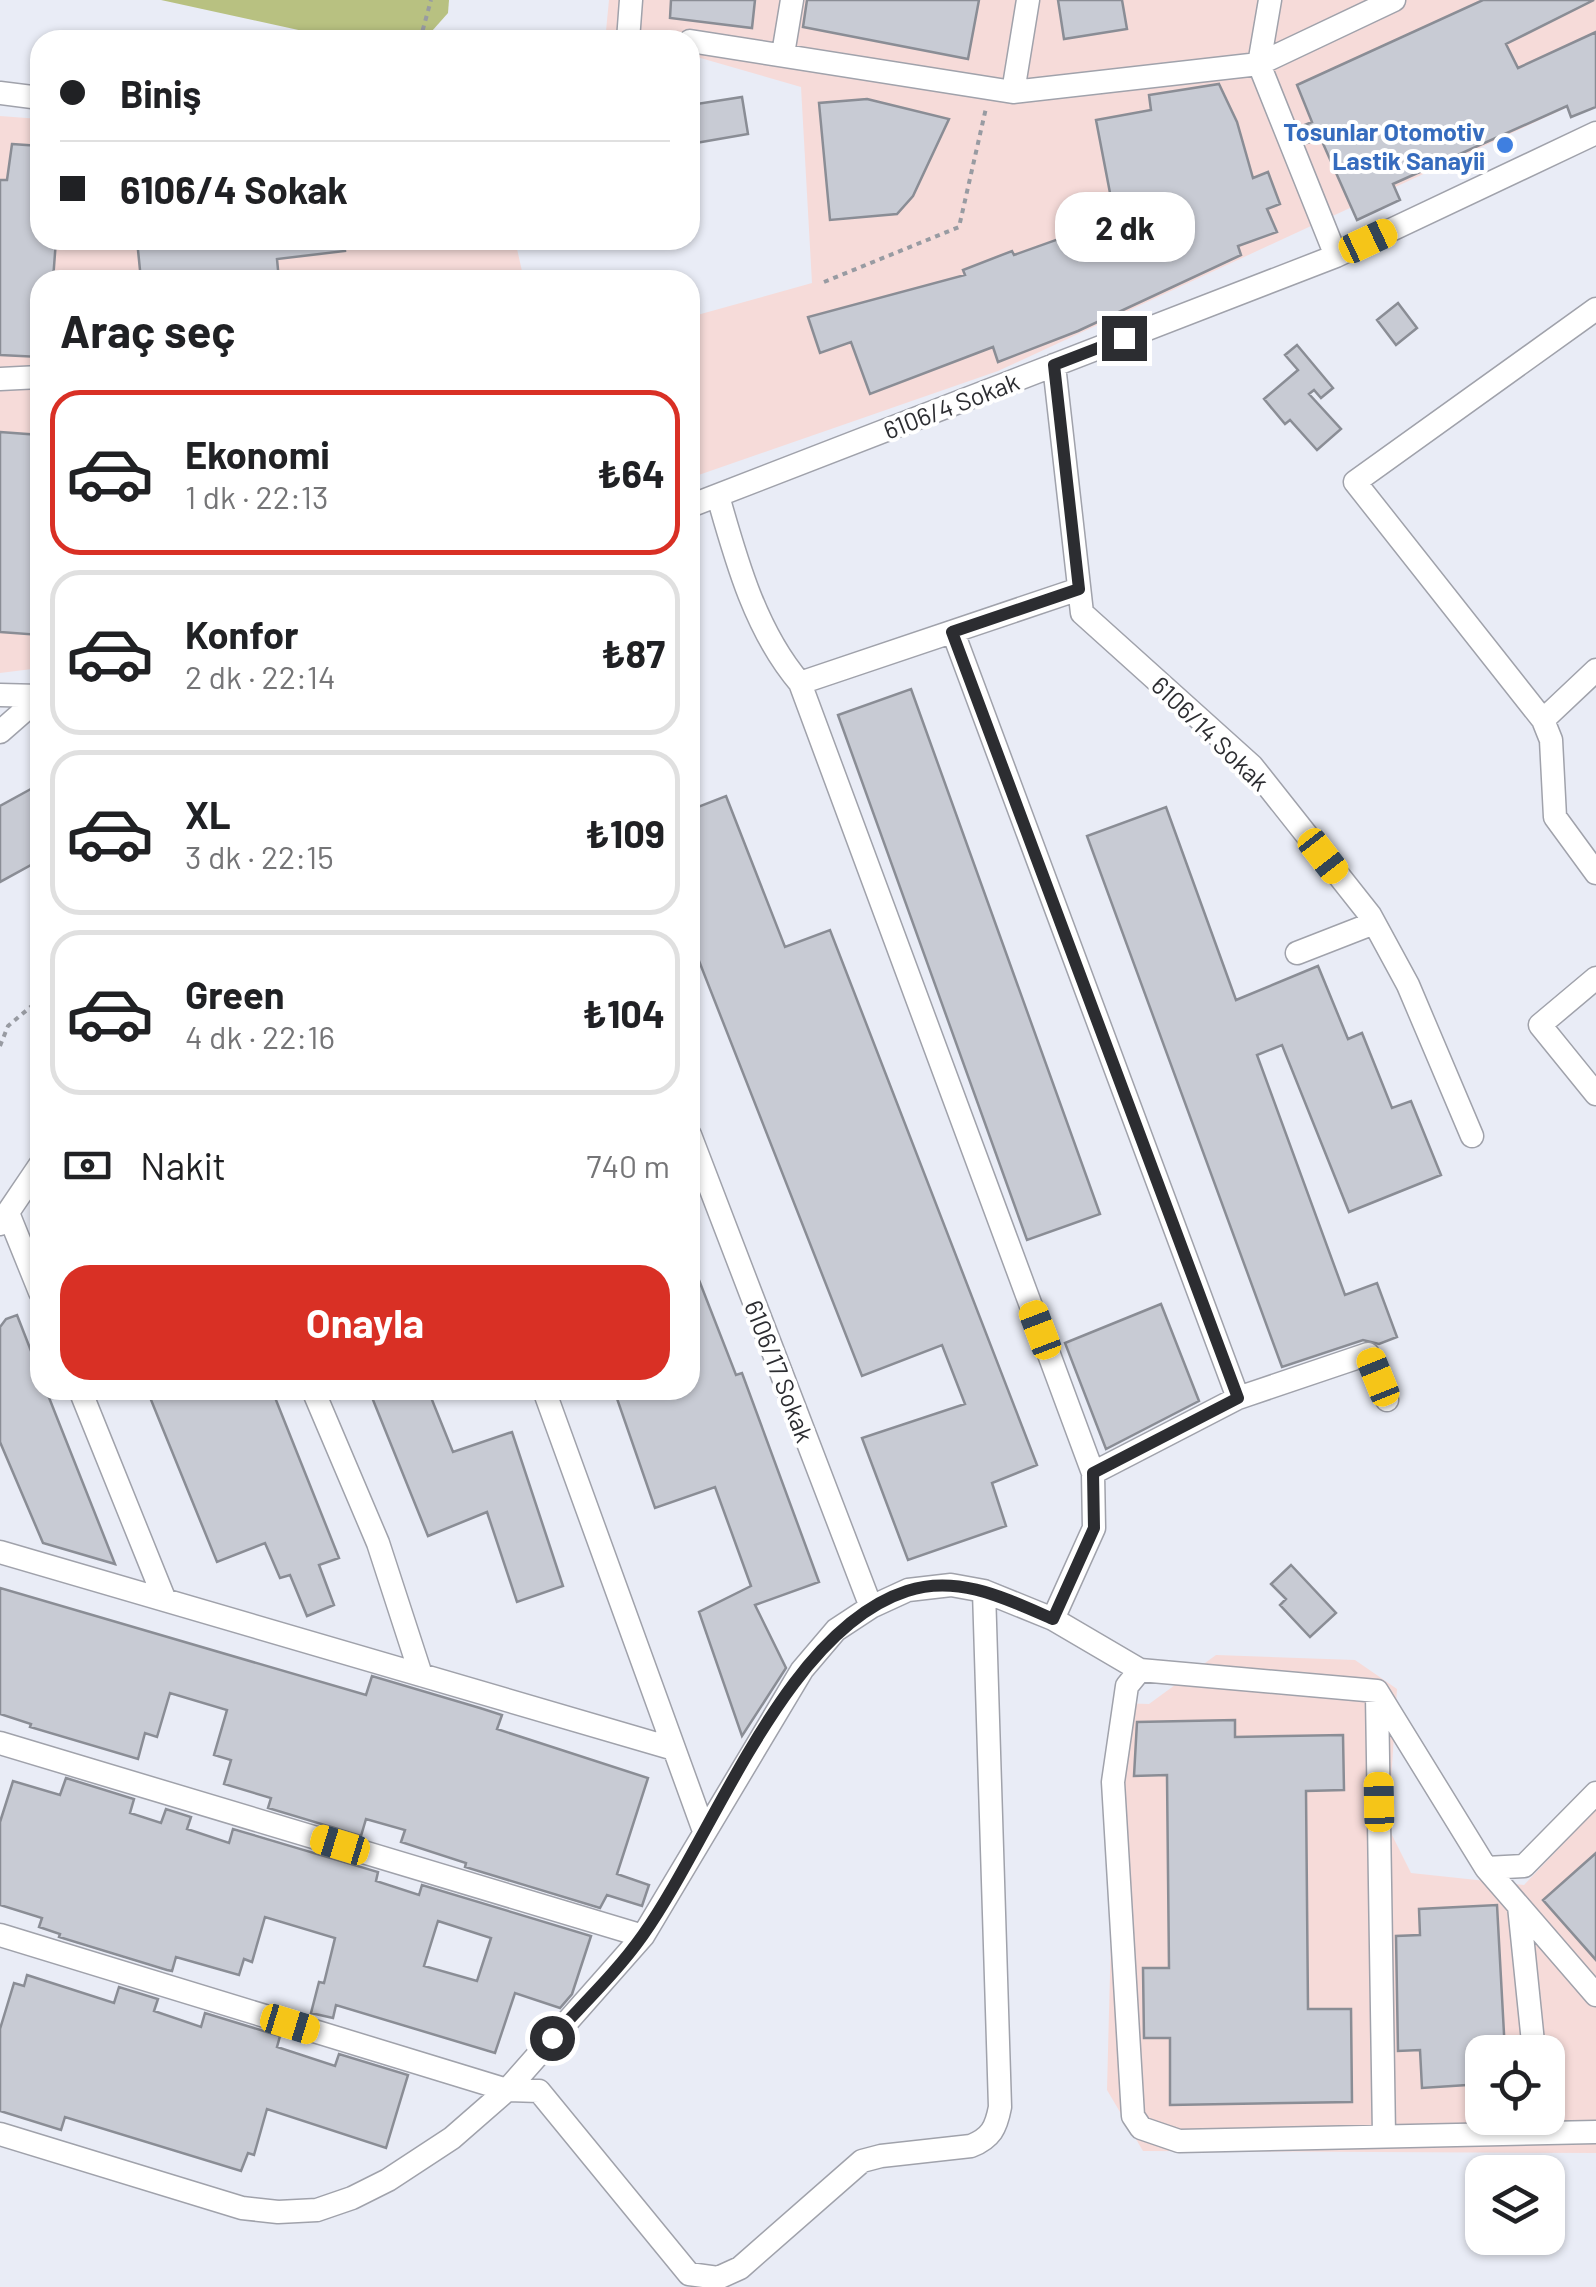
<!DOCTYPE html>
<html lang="tr">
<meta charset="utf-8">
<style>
body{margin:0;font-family:Barlow,sans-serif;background:#f6f6f6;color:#202124;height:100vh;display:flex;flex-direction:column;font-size:38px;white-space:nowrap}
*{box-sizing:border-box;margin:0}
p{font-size:32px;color:#757577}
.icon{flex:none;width:55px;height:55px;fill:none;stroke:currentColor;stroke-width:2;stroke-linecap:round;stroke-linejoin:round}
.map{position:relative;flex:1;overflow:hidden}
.details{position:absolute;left:30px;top:270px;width:670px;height:1130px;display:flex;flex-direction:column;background:#fff;border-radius:30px;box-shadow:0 2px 8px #0004}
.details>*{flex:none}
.guide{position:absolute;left:30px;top:30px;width:670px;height:220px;border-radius:30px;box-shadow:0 2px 8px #0004;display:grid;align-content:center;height:220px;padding:0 30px;background:#fff}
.controls{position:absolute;left:1465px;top:2035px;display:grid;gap:20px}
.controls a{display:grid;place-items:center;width:100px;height:100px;border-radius:20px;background:#fff;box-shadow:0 2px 8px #0004;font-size:50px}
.end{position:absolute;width:45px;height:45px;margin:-22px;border:12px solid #2c2d31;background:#fff;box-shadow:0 0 0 5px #fff}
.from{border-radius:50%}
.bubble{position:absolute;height:70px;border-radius:30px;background:#fff;box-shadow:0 2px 8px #0004;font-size:32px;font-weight:700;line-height:70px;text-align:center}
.car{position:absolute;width:30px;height:60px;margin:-30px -15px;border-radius:12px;box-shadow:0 0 8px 2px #0007;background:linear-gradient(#f5c518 24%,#345 0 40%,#f5c518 0 76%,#345 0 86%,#f5c518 0)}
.guide b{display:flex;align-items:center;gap:35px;height:95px;font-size:38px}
.guide b+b{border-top:2px solid #e0e0e0}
.guide i{width:25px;height:25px;background:#202124}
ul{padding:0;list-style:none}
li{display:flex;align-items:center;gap:30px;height:165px;margin:0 20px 15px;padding:0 10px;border:5px solid #e0e0e0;border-radius:30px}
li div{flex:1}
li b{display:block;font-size:38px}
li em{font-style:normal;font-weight:700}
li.active{border-color:#d93025}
li>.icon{width:90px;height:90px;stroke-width:1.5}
h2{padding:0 30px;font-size:45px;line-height:120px}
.pay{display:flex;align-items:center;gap:25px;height:110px;padding:0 30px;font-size:38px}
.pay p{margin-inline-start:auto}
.cta{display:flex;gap:20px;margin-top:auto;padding:20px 30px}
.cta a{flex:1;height:115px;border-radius:30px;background:#d93025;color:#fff;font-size:40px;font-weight:700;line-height:115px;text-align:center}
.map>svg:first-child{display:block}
.industrial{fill:#f6dbd9;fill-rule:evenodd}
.green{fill:#b8c181}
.building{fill:#c8cbd4;stroke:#8a8d95;stroke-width:2.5;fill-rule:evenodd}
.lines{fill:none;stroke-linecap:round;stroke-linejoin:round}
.minor-casing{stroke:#a0a2ab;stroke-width:25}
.path{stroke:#989ba2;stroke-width:4;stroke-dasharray:5 5;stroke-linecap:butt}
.minor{stroke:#fff;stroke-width:22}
.route{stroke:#2c2d31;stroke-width:12}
.shop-dot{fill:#3f7fe0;stroke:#fff;stroke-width:4}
.labels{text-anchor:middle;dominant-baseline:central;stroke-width:8;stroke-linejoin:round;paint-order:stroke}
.shop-label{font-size:25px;font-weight:bold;fill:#366cbe;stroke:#fff;text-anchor:end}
.street-label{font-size:25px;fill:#2c2d31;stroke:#fff}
</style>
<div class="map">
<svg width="1596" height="2287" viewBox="0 0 1596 2287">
<rect width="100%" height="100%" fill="#e9ecf6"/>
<path class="industrial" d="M609,0H1596V94L998,371L690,478V317L812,283L801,87L690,55V40H639L606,31Z
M0,116L40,119V240H515L524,280H40V668L0,673Z
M1216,1655L1355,1660L1397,1689L1388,1827L1411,1873L1524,1885L1596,1809V2153L1143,2151L1107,2090L1117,1703L1149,1704ZM1482,2052H1548V2118H1482Z"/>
<path class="green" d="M161,0H449L448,13L424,40H344Z"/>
<path class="building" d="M671,0H755L752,28L670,18Z
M807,0H979L968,59L803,27Z
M1058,0H1122L1127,29L1064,39Z
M1483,0H1594L1506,44L1518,68L1596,32V107L1571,117L1567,106L1393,184L1400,200L1357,220L1321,139L1307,143L1300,127L1312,122L1297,85Z
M1219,84L1237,122L1253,178L1268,172L1280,204L1267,209L1277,232L1238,246L1241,255L1078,331L998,362L993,347L870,394L851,342L820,353L808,317L965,275L963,270L1012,251L1014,255L1115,219L1096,120L1151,110L1149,95Z
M742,97L748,134L690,144V105Z
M867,99L949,119L913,196L897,214L830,220L819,103Z
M12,144L40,146V240H56L53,280H40V357L0,355V180H7Z
M137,240H344L345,251L277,259L279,280H141Z
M1398,303L1417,328L1396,345L1377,320Z
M1297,345L1333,388L1321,398L1314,390L1309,394L1341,429L1317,450L1290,420L1285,424L1264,399L1298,370L1285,355Z
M0,432L40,435V635L0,632Z
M911,689L1100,1214L1027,1240L838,715Z
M40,784V860L0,882V806Z
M726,796L785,947L830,930L1037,1465L992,1483L1006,1526L908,1560L862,1438L965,1404L942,1345L862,1376L690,938V810Z
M1166,807L1236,1000L1318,966L1348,1039L1362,1033L1392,1108L1411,1101L1441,1175L1349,1212L1282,1045L1257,1055L1345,1295L1377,1283L1397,1337L1379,1344L1363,1340L1282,1367L1087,836Z
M690,1257L736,1375L742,1373L819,1582L755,1605L786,1668L742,1736L699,1612L751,1586L715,1487L655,1508L614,1390H690Z
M1161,1304L1199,1401L1106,1449L1065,1343Z
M17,1315L40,1374V1390H46L115,1564L43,1543L0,1442V1327L6,1319Z
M147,1390H272L339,1558L319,1565L334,1605L307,1616L290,1575L280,1578L265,1543L217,1562Z
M369,1390H428L453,1452L512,1432L563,1586L517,1602L487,1512L428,1536Z
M1291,1565L1336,1613L1310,1637L1280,1605L1286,1599L1271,1584Z
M0,1588L366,1695L372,1676L480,1708L502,1715L497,1729L648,1778L617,1874L649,1885L642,1906L607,1895L600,1908L465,1867L466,1863L401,1842L405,1830L366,1819L361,1836L268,1808L271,1798L224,1784L231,1760L214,1755L227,1710L170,1693L157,1737L145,1733L138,1759L30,1727L31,1724L0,1714Z
M1235,1720V1737L1343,1735L1344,1790L1306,1791L1308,2009H1351L1352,2102L1170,2105V2038H1144L1143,1968H1169L1167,1775L1134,1776L1137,1722Z
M66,1778L134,1799L130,1813L161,1823L166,1809L191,1817L187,1829L229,1843L233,1829L378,1872L376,1881L419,1895L422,1885L591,1936L572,1994L560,2008L515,1993L495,2053L336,2005L333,2018L311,2013L319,1982L324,1983L335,1938L265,1917L252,1962L244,1959L239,1975L176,1957L172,1971L167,1970L59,1937L60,1934L39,1927L42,1918L0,1905V1822L13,1781L60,1795ZM438,1921L491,1938L477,1981L424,1966Z
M1596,1853V1960L1543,1900Z
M1497,1905L1505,2052H1482V2084L1422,2088L1420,2050L1398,2051L1396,1936L1420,1935L1419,1909Z
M27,1975L114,2003L119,1987L158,1999L154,2011L201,2027L205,2013L280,2036L277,2047L335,2066L339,2054L408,2075L386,2148L267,2109L254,2155L248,2153L241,2171L65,2117L61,2130L0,2111V2029L14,1983L24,1986Z"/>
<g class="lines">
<defs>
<path id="minor" d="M1270,0L1259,64L1336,256
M628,40L631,0
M690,41L1013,92L1259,64L1394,0
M783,54L792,0
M1013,92L1028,0
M0,93L40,98
M1596,309L1355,482L1543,720L1551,740L1555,817L1596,873
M1054,365L1082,613L1252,766L1370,915L1408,985L1472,1136
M0,379L40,377
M718,496C736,560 756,632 800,683
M690,506L1336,256L1596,133
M953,632L1238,1398
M0,695L40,696
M1543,720L1596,670
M0,732L40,697
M1297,953L1374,923
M1596,978L1540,1025L1596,1094
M690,1135L871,1607
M8,1213L40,1292
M0,1224L40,1165
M80,1390L164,1598
M313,1390L378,1543L421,1675
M544,1390L704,1831
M1093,1473L1238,1398L1368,1354L1387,1400
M0,1552L674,1749
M1053,1619L1094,1528L1093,1473L800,683L1079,589
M1377,1695L1384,2135
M0,1743L643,1936
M1596,1793L1524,1866L1486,1868L1377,1691L1140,1670L1127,1686L1113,1782L1133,2116L1141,2128L1179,2141L1596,2132
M1486,1868L1596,1995
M1519,1906L1534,2052
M0,1935L507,2090L539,2091L689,2274L718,2278L740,2268L862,2161L881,2156L971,2146C991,2138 996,2128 1000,2107L984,1591
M0,2134L242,2208L278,2212L317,2210L352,2198L388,2180L452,2138L507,2090L643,1936L802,1670L836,1630L871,1607L908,1590L951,1585L984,1591L1053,1619L1140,1670"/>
</defs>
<use href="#minor" class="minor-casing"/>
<path class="path" d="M420,40L431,0
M824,282L959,227L986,108
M0,1046L8,1026L40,999"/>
<use href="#minor" class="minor"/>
</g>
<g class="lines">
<path class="route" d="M552,2038C582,2005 617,1972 643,1935C714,1835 785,1630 907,1591C958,1574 1007,1599 1053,1619L1094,1528L1093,1473L1238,1398L952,632L1079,589L1054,365L1124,338"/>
</g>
<circle class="shop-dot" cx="1505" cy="145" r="10"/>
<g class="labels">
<g class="shop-label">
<text x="1485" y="131">Tosunlar Otomotiv<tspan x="1485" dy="29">Lastik Sanayii</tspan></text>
</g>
<g class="street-label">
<text transform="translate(951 405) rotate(-21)">6106/4 Sokak</text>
<text transform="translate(1211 733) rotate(44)">6106/14 Sokak</text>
<text transform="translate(780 1371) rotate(69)">6106/17 Sokak</text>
</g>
</g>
</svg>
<div class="controls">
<a><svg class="icon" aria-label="locate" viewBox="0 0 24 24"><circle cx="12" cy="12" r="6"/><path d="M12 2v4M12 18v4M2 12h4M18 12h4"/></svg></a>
<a><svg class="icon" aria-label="layers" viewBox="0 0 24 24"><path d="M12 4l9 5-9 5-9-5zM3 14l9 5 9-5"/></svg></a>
</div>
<i class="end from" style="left:552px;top:2038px"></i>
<i class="end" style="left:1124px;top:338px"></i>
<div class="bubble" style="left:1055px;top:192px;width:140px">2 dk</div>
<i class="car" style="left:1368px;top:241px;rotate:65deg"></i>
<i class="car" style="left:1323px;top:856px;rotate:142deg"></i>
<i class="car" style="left:1040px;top:1330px;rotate:339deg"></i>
<i class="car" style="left:1378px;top:1377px;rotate:338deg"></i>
<i class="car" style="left:1379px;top:1802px;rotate:359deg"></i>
<i class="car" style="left:340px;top:1845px;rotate:287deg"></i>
<i class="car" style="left:290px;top:2024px;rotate:107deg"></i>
<div class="guide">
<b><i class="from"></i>Biniş</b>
<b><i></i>6106/4 Sokak</b>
</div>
<section class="details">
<h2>Araç seç</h2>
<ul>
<li class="active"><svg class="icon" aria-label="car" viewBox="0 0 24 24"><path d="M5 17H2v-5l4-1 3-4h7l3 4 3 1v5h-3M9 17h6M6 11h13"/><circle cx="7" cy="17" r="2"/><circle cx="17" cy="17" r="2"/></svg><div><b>Ekonomi</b><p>1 dk · 22:13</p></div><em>₺64</em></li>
<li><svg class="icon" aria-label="car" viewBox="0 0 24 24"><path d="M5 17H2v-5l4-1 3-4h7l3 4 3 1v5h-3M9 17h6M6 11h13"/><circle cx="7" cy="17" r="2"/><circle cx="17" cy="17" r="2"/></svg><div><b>Konfor</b><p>2 dk · 22:14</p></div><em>₺87</em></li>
<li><svg class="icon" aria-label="car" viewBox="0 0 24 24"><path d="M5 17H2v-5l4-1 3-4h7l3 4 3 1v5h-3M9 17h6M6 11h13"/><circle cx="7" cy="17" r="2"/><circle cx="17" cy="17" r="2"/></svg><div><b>XL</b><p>3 dk · 22:15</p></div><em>₺109</em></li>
<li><svg class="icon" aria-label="car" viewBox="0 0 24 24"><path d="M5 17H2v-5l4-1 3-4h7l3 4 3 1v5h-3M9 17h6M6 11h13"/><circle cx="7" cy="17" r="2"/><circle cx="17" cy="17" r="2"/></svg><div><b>Green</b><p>4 dk · 22:16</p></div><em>₺104</em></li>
</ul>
<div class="pay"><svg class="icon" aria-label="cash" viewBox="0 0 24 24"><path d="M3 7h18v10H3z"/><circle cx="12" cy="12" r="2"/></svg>Nakit<p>740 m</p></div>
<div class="cta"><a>Onayla</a></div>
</section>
</div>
